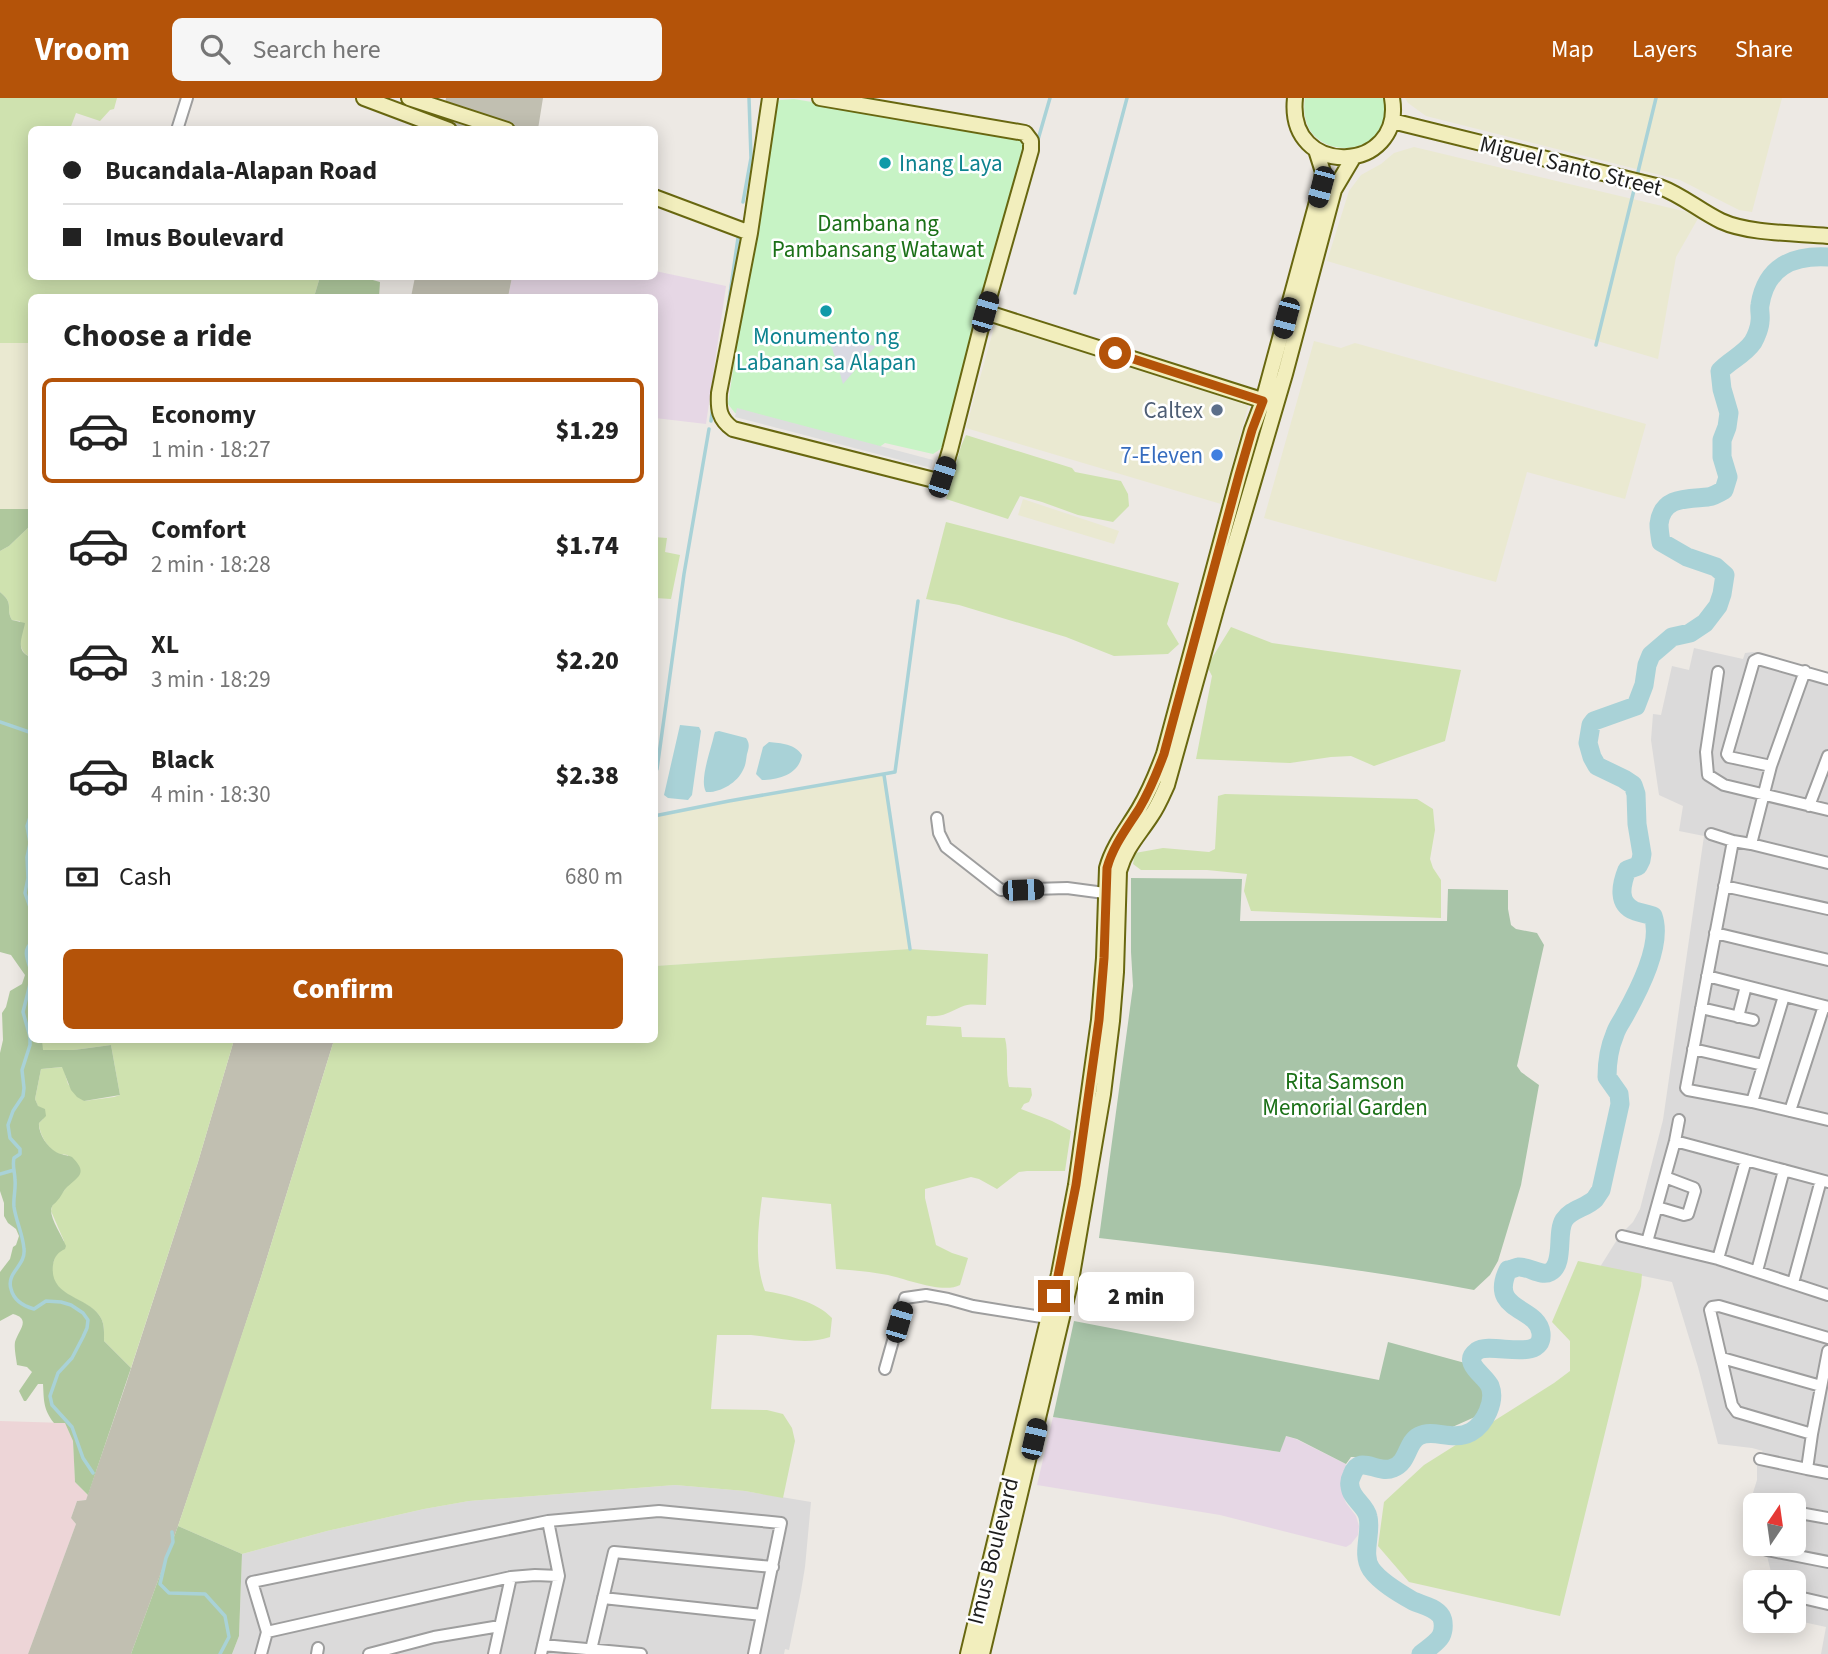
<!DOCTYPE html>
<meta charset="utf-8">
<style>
body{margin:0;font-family:"Source Sans 3",sans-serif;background:#f6f6f6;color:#222;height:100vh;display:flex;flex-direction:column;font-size:26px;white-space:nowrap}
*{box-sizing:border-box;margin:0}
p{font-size:23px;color:#767676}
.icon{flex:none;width:38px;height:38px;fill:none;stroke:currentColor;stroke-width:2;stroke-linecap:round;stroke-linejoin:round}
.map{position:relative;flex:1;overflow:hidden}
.sheet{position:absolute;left:28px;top:196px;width:630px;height:749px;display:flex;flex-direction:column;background:#fff;border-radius:10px;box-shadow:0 4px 18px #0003}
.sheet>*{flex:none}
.banner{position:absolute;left:28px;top:28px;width:630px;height:154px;border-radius:10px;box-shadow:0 4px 18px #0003;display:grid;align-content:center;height:154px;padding:0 35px;background:#fff}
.needle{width:46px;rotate:13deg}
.controls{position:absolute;left:1743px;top:1395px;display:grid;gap:14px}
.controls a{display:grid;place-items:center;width:63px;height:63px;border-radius:10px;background:#fff;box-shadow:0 4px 18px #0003;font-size:35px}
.end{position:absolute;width:32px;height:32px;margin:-16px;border:9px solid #b45309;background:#fff;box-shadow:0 0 0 4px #fff}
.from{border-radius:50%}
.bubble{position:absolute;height:49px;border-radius:10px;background:#fff;box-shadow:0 4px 18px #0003;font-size:23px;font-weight:800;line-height:49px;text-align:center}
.car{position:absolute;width:21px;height:42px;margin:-21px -10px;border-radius:9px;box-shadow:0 0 5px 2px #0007;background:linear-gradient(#222 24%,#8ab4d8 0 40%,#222 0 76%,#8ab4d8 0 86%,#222 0)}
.banner b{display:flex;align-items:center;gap:24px;height:66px;font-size:26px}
.banner b+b{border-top:2px solid #e0e0e0}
.banner i{width:18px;height:18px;background:#222}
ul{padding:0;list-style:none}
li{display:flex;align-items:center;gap:21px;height:105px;margin:0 14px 10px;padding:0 21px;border:4px solid transparent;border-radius:10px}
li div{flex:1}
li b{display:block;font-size:26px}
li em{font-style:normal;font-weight:800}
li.selected{border-color:#b45309}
li>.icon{width:63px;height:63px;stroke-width:1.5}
h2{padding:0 35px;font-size:32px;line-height:84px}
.pay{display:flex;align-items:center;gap:18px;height:77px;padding:0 35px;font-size:26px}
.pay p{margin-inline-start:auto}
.button{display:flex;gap:14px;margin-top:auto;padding:14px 35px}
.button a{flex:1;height:80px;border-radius:10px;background:#b45309;color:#fff;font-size:28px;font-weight:800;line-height:80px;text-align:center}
header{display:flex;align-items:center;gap:42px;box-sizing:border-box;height:98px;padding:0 35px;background:#b45309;color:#fff}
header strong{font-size:33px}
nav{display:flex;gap:38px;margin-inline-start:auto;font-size:24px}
.search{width:490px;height:63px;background:#f6f6f6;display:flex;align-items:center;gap:18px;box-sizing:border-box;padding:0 24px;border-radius:10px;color:#767676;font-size:26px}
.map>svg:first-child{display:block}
.residential{fill:#dbdada}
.commercial{fill:#edd5d7}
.industrial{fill:#e6d7e5}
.construction{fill:#c1bfb1}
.farmland{fill:#eae9d1}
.grass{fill:#cfe2af}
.forest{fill:#afc89d}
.cemetery{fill:#a8c4a8}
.park{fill:#c7f3c5}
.parking{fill:#ddd}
.plaza{fill:#d9dae3}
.water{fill:#a9d2d7}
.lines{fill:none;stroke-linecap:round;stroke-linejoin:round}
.stream{stroke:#a9d2d7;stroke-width:3.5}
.river{stroke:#a9d2d7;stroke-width:19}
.minor-casing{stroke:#9e9e9e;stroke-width:14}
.secondary-casing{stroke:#686710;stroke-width:18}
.minor{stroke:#fff;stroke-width:10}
.secondary{stroke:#f2eebd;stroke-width:14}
.route{stroke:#b45309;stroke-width:9}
.culture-dot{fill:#0f9aa8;stroke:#fff;stroke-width:2.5}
.service-dot{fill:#5c6f8a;stroke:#fff;stroke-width:2.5}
.shop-dot{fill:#3f7fe0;stroke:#fff;stroke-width:2.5}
.labels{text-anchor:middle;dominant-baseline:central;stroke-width:5;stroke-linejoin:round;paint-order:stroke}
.culture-label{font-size:23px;fill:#0d838f;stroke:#fff;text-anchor:start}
.street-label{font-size:23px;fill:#1d1d1d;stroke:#fff}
.park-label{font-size:23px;fill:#1b7017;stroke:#fff}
.service-label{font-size:23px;fill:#4e5e75;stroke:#fff;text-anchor:end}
.shop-label{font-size:23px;fill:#366cbe;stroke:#fff;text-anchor:end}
</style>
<header>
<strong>Vroom</strong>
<div class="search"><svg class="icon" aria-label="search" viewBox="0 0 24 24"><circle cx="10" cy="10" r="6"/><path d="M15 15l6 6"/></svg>Search here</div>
<nav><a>Map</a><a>Layers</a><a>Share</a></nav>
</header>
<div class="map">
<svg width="1828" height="1556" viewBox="0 0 1828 1556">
<rect width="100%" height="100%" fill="#ede9e4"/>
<path class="residential" d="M1694,550L1743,561L1745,555L1753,554L1828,577V1556H1821L1826,1529L1794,1522V1484H1755V1513L1743,1510L1749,1479L1773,1482L1764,1446H1794V1407H1755V1411L1752,1398L1757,1382V1368L1753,1362L1763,1353L1752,1350L1718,1346L1698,1269L1672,1184L1600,1169L1620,1137L1633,1124L1640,1111L1663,1022L1704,738L1679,733L1683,708L1659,697L1651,642L1653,616L1661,617L1672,568L1689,572Z
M675,1387L745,1393L811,1404L805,1469L801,1493L789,1552L785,1551L784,1556H232L239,1538L242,1456L327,1433L424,1411L469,1403Z"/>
<path class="commercial" d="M0,1323L65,1325L73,1343L75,1384L88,1397L86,1402L77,1403L75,1408L71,1420L76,1426L28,1556H0Z"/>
<path class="industrial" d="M655,173L726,188L706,326L655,320L654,200H508L512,179L654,178Z
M1053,1319L1280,1354L1285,1338L1296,1341L1346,1366L1341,1391L1346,1405L1356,1418L1359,1428L1358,1437L1351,1446L1346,1449L1220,1417L1037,1387Z"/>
<path class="construction" d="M446,0H543L538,31L441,32Z
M415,179V178L512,179L508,199H411Z
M234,942H334L261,1179L223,1295L178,1428L131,1556H28L76,1426L71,1420L77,1403L86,1402L126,1286L198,1064Z"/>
<path class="farmland" d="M1405,0H1782L1752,114L1739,112L1680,82L1426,18L1408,5Z
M1414,49L1700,117L1676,159L1658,261L1327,163L1349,93L1361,77L1381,66L1394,55Z
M995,226L1249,305L1221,406L966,330Z
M1314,243L1341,250L1355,245L1646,326L1625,401L1527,374L1496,484L1264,420Z
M0,245H31V411H0Z
M1023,401L1119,433L1114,446L1018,417Z
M884,676L910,851L655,868V718L729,703Z"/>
<path class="grass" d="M0,0H117L114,11L110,12L100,23L76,15L70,31L32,32V178L320,179L314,199L32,200L31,245H0Z
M966,337L1072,370L1075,374L1121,383L1128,396L1129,408L1113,424L1078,417L1042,404L1020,398L1008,421L946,401L961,348Z
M946,424L1179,485L1167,526L1179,546L1168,556L1114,558L1066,539L959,507L926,501Z
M31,427V559C17,555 20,536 20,523L12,522C5,510 15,506 0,494V453L9,448Z
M654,439L667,440L665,454L680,457L671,501L655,500Z
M1231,529L1272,545L1461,572L1445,643L1374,668L1351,658L1331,659L1290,665L1196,661L1212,578L1207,568Z
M1225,696L1417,701L1433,711L1435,732L1430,761L1433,770L1441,782V820L1251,813L1244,793L1247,776L1207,772H1141L1133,766L1135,755L1163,750L1209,754L1215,751L1218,698Z
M910,851L988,856L986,907C978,907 969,905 961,909C947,915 944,919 927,918L926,927L961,929L962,939L1005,940C1009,956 1005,973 1009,989L1031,990L1032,997L1029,1004L1024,1006L1021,1011L1052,1023L1071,1033L1065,1073H1027L1019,1074L997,1091L979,1081L971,1079L925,1091V1100L936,1147L952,1155L968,1160L960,1187C943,1196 906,1181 888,1177C871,1174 854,1172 836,1171L831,1106L762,1099C758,1129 754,1164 765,1193C787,1197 816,1203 832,1220L830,1239C805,1248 776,1239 751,1237C739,1237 728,1237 717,1237L711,1311L767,1312L783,1316L792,1330L795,1343L783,1400L745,1393L675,1387L469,1403L424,1411L327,1433L242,1456L178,1428L261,1179L334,942H654L655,868Z
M42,942H234L198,1064L131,1270L104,1243C104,1234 105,1225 99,1217C86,1199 42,1197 54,1162C56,1156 61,1150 64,1143L51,1113L52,1108L66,1090L68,1057C66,1057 58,1056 57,1055C47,1050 39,1035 39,1025L43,1021L35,1001L41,971L63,969L68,986L84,1003L114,999L120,997L111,947L74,952L42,953Z
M1578,1163L1642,1176L1641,1188L1560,1518L1409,1484L1378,1448L1384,1404L1424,1367L1554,1285L1570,1273V1243L1552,1224Z"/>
<path class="forest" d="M320,179H362L380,184L379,199H314Z
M0,411H32L31,427L9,448L0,453Z
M0,494C15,506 5,510 12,522L25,525C23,537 14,554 31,559L32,942H42L43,952H74L111,947L120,997L84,1003L77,999L71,992L62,969L41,971L35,1001L38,1008L45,1011L46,1018L39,1025C38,1035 47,1049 56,1054C61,1057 67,1057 72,1059C88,1075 79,1078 67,1089C63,1093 61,1099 57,1103C54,1107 52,1106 51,1112C51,1122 62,1138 66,1148L65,1151C58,1154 54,1159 53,1167C49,1199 86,1198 99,1217C105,1225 104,1234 104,1243L131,1270L88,1397L75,1384L73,1343L65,1325H54C43,1311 44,1302 43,1286H38L26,1303H24L19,1293L32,1274L27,1269L17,1267C16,1259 14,1251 15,1244C18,1233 32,1221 13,1216L0,1223V1174L10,1161L13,1149L16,1147L19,1138L16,1131L8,1125L4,1118V1105L0,1093V955L3,942L2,915L6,909L10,893L22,886L25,877L11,857L0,854Z
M178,1428L242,1456L239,1538L232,1556H131Z"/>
<path class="cemetery" d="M1131,780L1242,781L1240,823H1447L1448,791L1508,792V811L1511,827L1516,831L1537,835L1544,847L1517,968L1521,974L1539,987L1521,1087L1498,1163L1490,1177L1474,1192C1350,1168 1225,1155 1099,1140L1133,888L1131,854Z
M1074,1223L1379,1282L1388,1244L1465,1265L1485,1287L1486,1301L1484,1310L1477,1318L1448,1331H1421L1406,1344L1403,1360L1400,1364L1358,1359H1351L1346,1366L1297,1341L1286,1338L1280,1354L1053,1319Z"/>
<path class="park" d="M1305,0H1384C1400,63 1294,70 1305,0Z
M794,1L1016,38L1024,43L1025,53L942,350L933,356L885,345L878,350L872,352L735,315L728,306L748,171L761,119L773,8L780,2Z"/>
<path class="parking" d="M737,310L933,362L931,370L735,319Z"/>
<path class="plaza" d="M828,239L876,248L843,286L836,262Z"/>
<path class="water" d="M680,627L699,629L701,633L692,697L688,702L668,700L664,697Z
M719,633L746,640C750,646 749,649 747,656C746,661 746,667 743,672C737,685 720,695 706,694C699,682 711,652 714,637L715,634Z
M769,644C781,645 795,646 802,657C799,676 779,682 762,682L756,676L763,649Z"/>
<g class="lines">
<path class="stream" d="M1037,45L1050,0
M1637,78L1656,0
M743,104L751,60L749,0
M1075,195L1127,0
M725,231L738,140
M1596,247L1634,92
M711,323L713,307
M0,624L32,635
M657,671L684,476L709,331
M884,677L910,851
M32,713L27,728L30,745L27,759L28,780L25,795L32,815
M654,718L729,703L895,674L918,503
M32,845C21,852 29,865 32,876
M32,878L23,914L30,939V947L22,972L24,990L23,998L13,1013L8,1027L10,1040L20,1051V1056L14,1060C12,1068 15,1074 15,1082C16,1091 13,1100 14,1109C16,1123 23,1137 24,1151C26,1168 6,1174 11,1191C14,1203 23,1208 34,1211L46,1203L61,1204L71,1207L83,1215L88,1222L87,1230L83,1239L72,1260L58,1275L50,1298L52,1307L72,1329L83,1360L93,1375
M0,1076L14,1072
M172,1434L173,1444L166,1460L160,1486L169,1495L205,1496L225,1518L229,1539L220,1556"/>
<path class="river" d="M1421,1556C1427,1551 1437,1545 1441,1538C1444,1532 1444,1523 1441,1518C1435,1509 1422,1507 1413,1503C1399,1495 1380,1484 1371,1471C1361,1456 1372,1435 1368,1419C1366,1407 1351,1401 1350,1388C1349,1384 1350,1381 1352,1377C1360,1355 1377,1377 1393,1370C1409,1364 1406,1345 1419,1338C1434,1330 1452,1344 1471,1334C1485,1326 1496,1303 1490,1288C1485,1277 1461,1265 1477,1253C1491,1243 1544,1266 1541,1235C1538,1208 1488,1214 1508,1172C1510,1172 1517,1169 1518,1169C1529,1168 1541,1179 1550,1174C1565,1166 1556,1135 1564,1122C1571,1111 1586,1110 1595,1101C1597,1098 1599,1095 1601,1092L1620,1006L1619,996L1607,979C1607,964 1609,950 1615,936C1617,929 1622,923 1625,917C1639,892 1663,846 1653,818C1647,816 1641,815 1635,813C1617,806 1621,787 1627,772L1638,768L1641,762L1642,756L1637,726L1636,696L1633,687L1624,681L1597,668L1592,659L1588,645L1591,627L1594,623L1636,608L1644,587L1647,567L1651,557L1672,539L1690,535L1705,525L1718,508L1722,496L1725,477L1716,469L1687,459L1661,444C1660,438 1659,432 1659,426C1662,398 1688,401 1708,399C1714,398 1719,395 1724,392L1728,379L1722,359V342L1727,329L1729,315L1722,291L1720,273C1730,262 1744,257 1753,244C1756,239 1760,229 1760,223C1761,218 1759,212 1760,207C1766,169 1792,157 1828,159"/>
<defs>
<path id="minor" d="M177,32L187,0
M1718,574L1706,654L1708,677L1724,687L1828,712
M1771,668L1729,659L1727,656L1754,563L1758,561L1828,581
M1809,708L1828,658
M937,720L939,735L946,749L1001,792L1067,790L1112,796
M1711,736L1733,743L1751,746L1828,765
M1733,743L1686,990L1688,992L1752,1004L1828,1022
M1751,746L1771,668L1805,573
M1724,788L1828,811
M1715,835L1828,862
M1707,878L1828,909
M1701,910L1753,922
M1738,919L1746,888
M1693,951L1763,967
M1752,1004L1784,898
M1790,1013L1824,908
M1675,1043L1828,1084
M1657,1109L1684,1117L1688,1116L1695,1093L1694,1090L1665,1079
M1622,1138L1718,1161L1828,1197
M1647,1144L1675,1043L1679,1022
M1718,1161L1746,1062
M1757,1173L1784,1072
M1793,1185L1821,1082
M1828,1240L1719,1208L1712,1209L1710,1212L1732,1307L1737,1314L1812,1336L1807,1371L1828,1375
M1722,1260L1821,1288
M885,1271L905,1200L926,1197L948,1201L973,1208L1054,1221
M1812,1336L1828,1253
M1760,1361L1807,1371
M1794,1414L1828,1420
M1767,1452L1828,1464
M1751,1489H1755
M1794,1498L1828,1506
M603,1500L762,1517
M267,1534L511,1479L535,1477L559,1478
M543,1547L641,1556
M261,1556L267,1534L252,1484L548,1423
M317,1556L318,1550
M369,1556L434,1539L500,1528
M494,1556L511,1479
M541,1556L559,1478L548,1423L659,1413L781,1425L754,1556
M590,1556L614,1454L773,1469"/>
<path id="secondary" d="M364,0L449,32
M409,0L507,32
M770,0L750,135L719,295C718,311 719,321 733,331L938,383L942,379L950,352L985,214L1031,52V43L1025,35L820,0
M1295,0C1286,82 1405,76 1392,0
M1392,23L1660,89C1682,97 1700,113 1721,123C1749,136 1797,135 1828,138
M654,99L750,135
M985,214L1271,305
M968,1556L1059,1176L1076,1087L1099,922L1104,860L1107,770C1113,748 1127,731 1139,711C1149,694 1157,675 1164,656L1239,377L1252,332L1263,303L1321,89L1323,74L1316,52
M982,1556L1072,1177L1103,996L1112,923L1116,874L1119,773C1126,749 1138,738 1151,718C1158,708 1162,698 1167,687L1216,511L1285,276L1334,92L1353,60"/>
</defs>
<use href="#minor" class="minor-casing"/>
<use href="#secondary" class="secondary-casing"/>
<use href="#minor" class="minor"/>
<use href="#secondary" class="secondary"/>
</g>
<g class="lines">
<path class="route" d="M1054,1198L1076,1087L1099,922L1104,860L1107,770C1113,748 1127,730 1139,711C1149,694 1157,675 1164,656L1239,377L1252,332L1263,303L1115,255"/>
</g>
<g class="culture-dot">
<circle cx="885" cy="65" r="7"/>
<circle cx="826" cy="213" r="7"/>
</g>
<circle class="service-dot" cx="1217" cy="312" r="7"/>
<circle class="shop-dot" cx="1217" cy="357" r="7"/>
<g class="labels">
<g class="culture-label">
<text x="899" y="65">Inang Laya</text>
<text x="826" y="238" text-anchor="middle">Monumento ng<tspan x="826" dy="26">Labanan sa Alapan</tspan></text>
</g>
<g class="street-label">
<text transform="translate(1571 68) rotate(14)">Miguel Santo Street</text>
<text transform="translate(993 1453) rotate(-76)">Imus Boulevard</text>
</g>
<g class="park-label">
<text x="878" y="125">Dambana ng<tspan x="878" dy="26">Pambansang Watawat</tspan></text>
<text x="1345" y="983">Rita Samson<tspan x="1345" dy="26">Memorial Garden</tspan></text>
</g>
<g class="service-label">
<text x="1203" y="312">Caltex</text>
</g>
<g class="shop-label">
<text x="1203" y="357">7-Eleven</text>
</g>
</g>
</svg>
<div class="controls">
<a><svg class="needle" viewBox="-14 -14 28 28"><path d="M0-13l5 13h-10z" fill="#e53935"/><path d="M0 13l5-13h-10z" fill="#767676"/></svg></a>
<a><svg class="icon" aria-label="locate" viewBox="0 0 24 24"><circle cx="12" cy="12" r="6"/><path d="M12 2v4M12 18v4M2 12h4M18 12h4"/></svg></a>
</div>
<i class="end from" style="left:1115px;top:255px"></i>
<i class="end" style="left:1054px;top:1198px"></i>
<div class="bubble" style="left:1078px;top:1174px;width:116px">2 min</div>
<i class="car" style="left:1321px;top:89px;rotate:195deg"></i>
<i class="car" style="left:985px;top:214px;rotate:16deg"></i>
<i class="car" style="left:1286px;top:220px;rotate:195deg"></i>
<i class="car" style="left:942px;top:379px;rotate:18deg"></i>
<i class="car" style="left:1023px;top:792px;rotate:88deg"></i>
<i class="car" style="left:899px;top:1224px;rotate:16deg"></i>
<i class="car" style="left:1034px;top:1341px;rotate:13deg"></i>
<div class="banner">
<b><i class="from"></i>Bucandala-Alapan Road</b>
<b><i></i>Imus Boulevard</b>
</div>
<section class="sheet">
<h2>Choose a ride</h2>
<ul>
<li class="selected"><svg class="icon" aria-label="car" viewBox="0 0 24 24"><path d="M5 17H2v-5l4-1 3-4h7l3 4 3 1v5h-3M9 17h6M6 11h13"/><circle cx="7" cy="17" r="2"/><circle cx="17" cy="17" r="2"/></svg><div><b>Economy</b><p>1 min · 18:27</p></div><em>$1.29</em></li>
<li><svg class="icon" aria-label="car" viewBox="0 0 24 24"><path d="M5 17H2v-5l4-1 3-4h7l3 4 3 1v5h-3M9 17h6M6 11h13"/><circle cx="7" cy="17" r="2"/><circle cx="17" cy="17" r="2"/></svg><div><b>Comfort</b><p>2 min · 18:28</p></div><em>$1.74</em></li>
<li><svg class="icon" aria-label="car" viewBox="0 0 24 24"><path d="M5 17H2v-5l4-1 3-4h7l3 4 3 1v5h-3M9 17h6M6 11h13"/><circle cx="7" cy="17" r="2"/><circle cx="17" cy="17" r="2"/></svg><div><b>XL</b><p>3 min · 18:29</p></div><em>$2.20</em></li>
<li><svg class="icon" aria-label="car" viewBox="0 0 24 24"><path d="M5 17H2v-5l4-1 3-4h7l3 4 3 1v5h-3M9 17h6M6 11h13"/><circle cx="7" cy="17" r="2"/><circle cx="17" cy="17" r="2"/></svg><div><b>Black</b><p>4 min · 18:30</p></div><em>$2.38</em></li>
</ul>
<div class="pay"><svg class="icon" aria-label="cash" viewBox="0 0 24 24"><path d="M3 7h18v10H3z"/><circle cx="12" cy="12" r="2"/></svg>Cash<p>680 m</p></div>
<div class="button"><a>Confirm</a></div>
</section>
</div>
